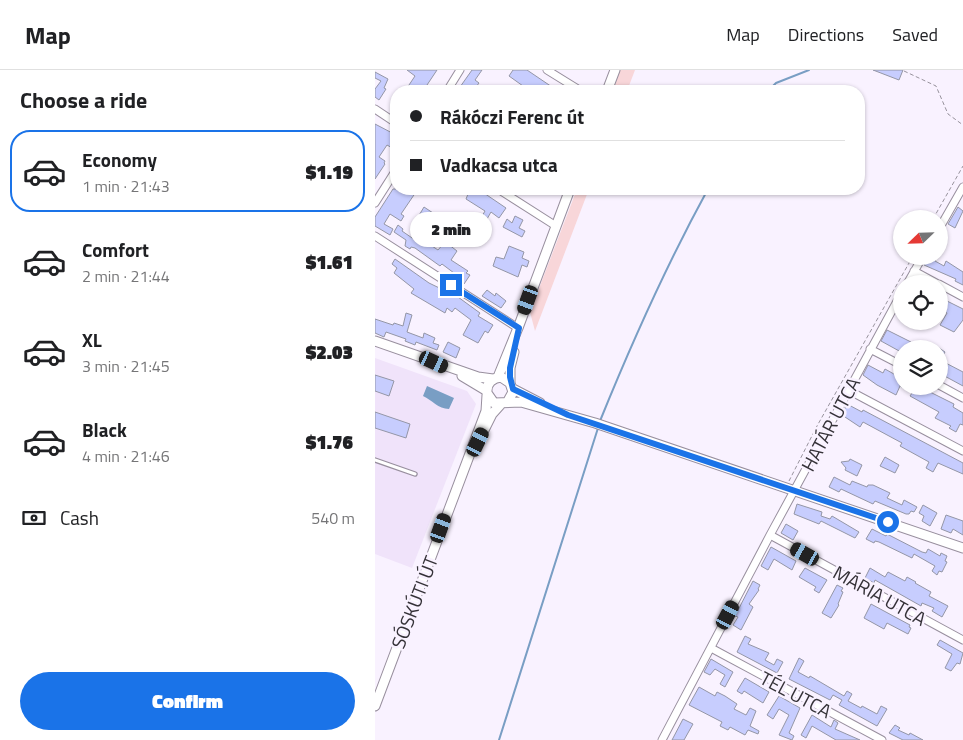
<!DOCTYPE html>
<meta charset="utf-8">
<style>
body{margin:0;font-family:"Titillium Web",sans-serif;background:#f2f2f2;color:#202124;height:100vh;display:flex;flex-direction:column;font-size:19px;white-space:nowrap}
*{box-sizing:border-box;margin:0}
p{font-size:16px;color:#757577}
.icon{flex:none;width:28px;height:28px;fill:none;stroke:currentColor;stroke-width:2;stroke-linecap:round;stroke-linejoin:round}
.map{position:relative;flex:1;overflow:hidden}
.drawer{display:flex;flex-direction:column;background:#fff;width:375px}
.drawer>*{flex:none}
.top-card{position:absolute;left:15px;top:15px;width:475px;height:110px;border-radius:20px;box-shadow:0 1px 4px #0004;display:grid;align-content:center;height:110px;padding:0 20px;background:#fff}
.needle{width:32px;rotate:247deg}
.tools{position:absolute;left:518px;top:140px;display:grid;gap:10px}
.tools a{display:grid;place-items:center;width:55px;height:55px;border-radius:50%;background:#fff;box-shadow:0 1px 4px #0004;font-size:25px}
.end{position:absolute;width:22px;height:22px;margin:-11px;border:6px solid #1a73e8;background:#fff;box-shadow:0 0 0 2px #fff}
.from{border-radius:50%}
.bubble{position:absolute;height:35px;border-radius:18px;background:#fff;box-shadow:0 1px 4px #0004;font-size:16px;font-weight:800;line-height:35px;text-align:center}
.car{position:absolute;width:15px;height:30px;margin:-15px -8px;border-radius:6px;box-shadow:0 0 4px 1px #0007;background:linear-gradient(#222 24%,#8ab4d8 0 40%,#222 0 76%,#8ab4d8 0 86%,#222 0)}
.top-card b{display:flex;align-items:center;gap:18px;height:48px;font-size:19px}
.top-card b+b{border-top:1px solid #e0e0e0}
.top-card i{width:12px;height:12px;background:#202124}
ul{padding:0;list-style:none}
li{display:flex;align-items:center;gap:15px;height:82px;margin:0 10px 8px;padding:0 10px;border:2px solid transparent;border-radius:20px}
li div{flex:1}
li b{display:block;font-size:19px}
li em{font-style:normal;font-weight:800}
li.on{border-color:#1a73e8}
li>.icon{width:45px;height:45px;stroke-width:1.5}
h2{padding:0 20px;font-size:22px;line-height:60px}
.pay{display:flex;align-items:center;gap:12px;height:55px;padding:0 20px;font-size:19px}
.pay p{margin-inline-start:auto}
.primary-button{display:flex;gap:10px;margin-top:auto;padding:10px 20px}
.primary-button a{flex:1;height:58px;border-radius:30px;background:#1a73e8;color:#fff;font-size:20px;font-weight:800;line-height:58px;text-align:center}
header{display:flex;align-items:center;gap:30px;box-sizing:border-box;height:70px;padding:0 25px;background:#fff;border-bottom:1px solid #e0e0e0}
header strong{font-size:24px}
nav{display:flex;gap:28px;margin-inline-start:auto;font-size:18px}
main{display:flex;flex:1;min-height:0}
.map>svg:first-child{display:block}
.built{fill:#f0e3fa}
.green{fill:#f8d6d9}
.water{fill:#799ec4}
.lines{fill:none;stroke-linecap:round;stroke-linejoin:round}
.stream{stroke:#799ec4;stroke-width:2}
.building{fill:#c7cdfe;stroke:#9496a6}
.lane-casing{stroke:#988f9e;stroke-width:5.5}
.street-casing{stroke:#988f9e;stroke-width:9}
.secondary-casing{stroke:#988f9e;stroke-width:11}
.path{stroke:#98939d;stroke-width:1;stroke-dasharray:4 2.5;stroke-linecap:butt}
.lane{stroke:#fff;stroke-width:3}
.street{stroke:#fff;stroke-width:7}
.secondary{stroke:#fff;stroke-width:9}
.route{stroke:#1a73e8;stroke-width:6}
.labels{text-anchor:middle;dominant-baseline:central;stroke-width:5;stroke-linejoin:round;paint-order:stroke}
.street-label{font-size:19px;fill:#353238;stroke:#f9f2ff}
</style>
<header>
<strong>Map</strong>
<nav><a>Map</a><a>Directions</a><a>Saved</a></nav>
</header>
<main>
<section class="drawer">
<h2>Choose a ride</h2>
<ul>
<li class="on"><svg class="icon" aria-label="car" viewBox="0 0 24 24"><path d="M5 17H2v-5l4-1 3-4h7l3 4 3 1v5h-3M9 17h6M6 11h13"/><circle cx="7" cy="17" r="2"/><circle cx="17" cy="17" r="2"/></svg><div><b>Economy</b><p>1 min · 21:43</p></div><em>$1.19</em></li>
<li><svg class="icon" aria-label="car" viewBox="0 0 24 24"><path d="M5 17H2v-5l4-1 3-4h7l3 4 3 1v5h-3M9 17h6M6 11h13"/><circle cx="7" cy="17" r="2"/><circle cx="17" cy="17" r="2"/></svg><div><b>Comfort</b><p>2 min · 21:44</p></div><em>$1.61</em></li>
<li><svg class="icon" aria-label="car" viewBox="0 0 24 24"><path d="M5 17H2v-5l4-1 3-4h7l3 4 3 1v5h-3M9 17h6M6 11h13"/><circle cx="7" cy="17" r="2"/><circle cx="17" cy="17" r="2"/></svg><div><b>XL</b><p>3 min · 21:45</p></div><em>$2.03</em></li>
<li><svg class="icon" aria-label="car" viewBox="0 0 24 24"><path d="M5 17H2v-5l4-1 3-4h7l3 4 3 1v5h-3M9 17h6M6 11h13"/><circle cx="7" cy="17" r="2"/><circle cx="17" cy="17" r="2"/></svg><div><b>Black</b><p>4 min · 21:46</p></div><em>$1.76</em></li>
</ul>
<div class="pay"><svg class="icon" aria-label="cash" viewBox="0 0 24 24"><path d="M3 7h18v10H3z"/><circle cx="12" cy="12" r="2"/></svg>Cash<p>540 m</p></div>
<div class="primary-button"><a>Confirm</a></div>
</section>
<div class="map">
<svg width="588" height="670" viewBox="0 0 588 670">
<rect width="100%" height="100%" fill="#f9f2ff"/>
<path class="built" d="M0,288L92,321L101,334L37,498L0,484Z"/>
<path class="green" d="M245,0H260L252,21H238Z
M202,119H214L160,261L155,242Z"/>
<path class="water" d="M52,316L79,328L74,339C63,339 57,330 48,326Z"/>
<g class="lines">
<path class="stream" d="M393,21L401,13L434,0
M225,351C257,272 292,194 333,119
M124,670L223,358"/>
</g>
<path class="building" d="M32,0H62L48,21H30L40,6Z
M97,0H107L100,10L104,13L98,21L92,17L90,20L85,17Z
M138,0H152L183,21H155L134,6Z
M498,0H528L524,10Z
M0,2L13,9L9,18L11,19L4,30L0,27V19L6,11L0,8Z
M0,54L21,65V76L19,79L12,75L4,87L10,91L9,93L10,94L0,109Z
M18,119H43L26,144L29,146L26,151L15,144L9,154L18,159L15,165L0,156V147Z
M85,119H103L131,138L124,148L116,142L108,156L103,153L110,141L91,129L93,124Z
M49,137L61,145L53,157L61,162L54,174L63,180L69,173L73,174L82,181L76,190L93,201L91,203L95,205L89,214L81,209L83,206L67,194L65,196L40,178L36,177L35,179L30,176L31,170L19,162L23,155L28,159L27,161L40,170L47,159L41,156L42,153L40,152Z
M583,137L588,141L580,158L573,154Z
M140,146L148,150L144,158L150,161L147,167L128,157L132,149L137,153Z
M85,149L96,156L94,161L87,157L83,164L78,160Z
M134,176L149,182L147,188L154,191L152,197L147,195L143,207L118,196L121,187L129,189Z
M553,186L561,188L560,191L569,196L571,191L588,202V215L580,211L581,209L549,195Z
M20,189L54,213L83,227L105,243L103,246L118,255L113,263L110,261L103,273L88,265L96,250L80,238L77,242L72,238L70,243L36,223L39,219L19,203L22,198L17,194Z
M112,220L120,226L121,223L131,231L126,238L107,226Z
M568,229L588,239V250L579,262L565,255L572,243L564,239Z
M31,243L37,245L32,262L48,268L49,263L60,268L58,273L64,275L62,280L41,272L40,275L30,271L31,269L11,262L9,267L0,263V249L18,255L19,253L28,256Z
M512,260L536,272L532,279H526V282L506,271Z
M73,272L85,278L81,288L68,282Z
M564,278L570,282L565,290L588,302V316L564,303Z
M493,295L508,303L510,299L526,308L525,316H543L579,334L578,337L588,343V355L585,354L581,362L574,358L576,356L560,348L564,342L535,326L537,323L525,316L521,325L502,315L488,305Z
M0,305L19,311L14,326L0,321Z
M472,334L487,342L488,340L588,393V404L563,393L558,402L551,398L554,392L525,376L527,373L488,352L485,357L467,345Z
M0,342L35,354L31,368L0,358Z
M510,387L524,395L520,403L505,396Z
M475,389L487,395L482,406L470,400L471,398L466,392L474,391Z
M459,407L475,415L477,411L492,417L493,415H498L515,423L512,428L527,435L529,430L542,437L539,442L536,441L534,444H531L500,431L498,434L466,419L464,422L454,417Z
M422,434L447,442L446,446L455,449L457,446L484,462L480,468L446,451L444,454L419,444Z
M548,435L562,443L555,456L547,451L549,446L544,443Z
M571,445L588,451V465L578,459L576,463L566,459Z
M411,454L423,461L418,470L406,463Z
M497,459L511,466L512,464L547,482L551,483L553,479L565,486L566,483L572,486L570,491L572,492L567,502L564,501L562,505L557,501L560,496L539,484L537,488L504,472L500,471L499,473L491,469Z
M396,477L421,491L417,500L399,489L393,500L386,496Z
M430,498L452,510L444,523L439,520L441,517L424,507Z
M495,498L510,507L513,502L530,511L532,507L541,512L540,513L556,522L554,526L573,536L567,547L557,541L559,538L547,533L546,536L500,510L499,513L490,508Z
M378,511L385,515L383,519L384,520L374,534L378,537L366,560L358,555L363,547L360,546Z
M462,515L468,518L466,521L468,522L463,534L464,535L456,548L447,543Z
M496,534L535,555L534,557L536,558L533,564L512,553L509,559L489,548Z
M370,566L376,569L373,574L394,583L390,590L399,595L402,589L408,592L402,603L362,582Z
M565,570L588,583L585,594L582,593L576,601L570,598L577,584L562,575Z
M424,588L429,591L423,602L434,608L435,606L469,626L472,621L477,624L473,631L486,638L487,636L502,644L506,636L512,639L502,656L464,635L467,630L458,625L455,630L414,609Z
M336,589L358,602L350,617L345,614L350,605L340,599L335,605L329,602Z
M370,608L394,622L388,633L369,621L367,624L362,621Z
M324,617L340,626L342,622L350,626L362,634L359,639L371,645L375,638L381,641L375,656L384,661L383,664L373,660L370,665L355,657L353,660L345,656L347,652L314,635Z
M404,626L425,638L414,663L419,666L417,670L404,665L414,645L404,639L398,649L392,645Z
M437,645L456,657L459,650L463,653L460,659L485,670H461L437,656L431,668L426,665Z
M308,649L318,654L309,670H297Z
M520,655L525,658L523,660L534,665L535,663L548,670H528L514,663Z"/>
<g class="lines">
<defs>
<path id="lane" d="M0,390L40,404"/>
<path id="street" d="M172,0L206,21
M72,21L85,0
M0,39L21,53
M123,119L181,156
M0,133L21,100
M564,159L588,117
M0,166L143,258
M539,201L563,214
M532,214L548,186
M564,214L588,227
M495,279L526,295
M564,315L588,328
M473,320L588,381
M395,465L588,570
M336,578L507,670
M287,670L395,465L526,224"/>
<path id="secondary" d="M232,21L240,0
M0,271L103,307L118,309
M87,306L112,321
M123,307L143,258L195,119
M135,313V298L139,282
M138,319L165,333
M133,331L138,322L135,313L126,307C117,308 111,313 112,323L119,333L146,332L220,353L588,478
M108,362L117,344L126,334
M0,636L111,341L112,325"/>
</defs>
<use href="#lane" class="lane-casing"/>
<use href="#street" class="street-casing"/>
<use href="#secondary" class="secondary-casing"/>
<path class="path" d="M529,1L561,16L573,44L588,55
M558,149L588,96
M414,411L442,356L538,186"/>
<use href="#lane" class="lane"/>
<use href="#street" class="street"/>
<use href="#secondary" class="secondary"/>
</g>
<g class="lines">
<path class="route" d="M76,215L144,258L135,298V307L138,319L193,345L513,452"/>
</g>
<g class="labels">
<g class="street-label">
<text transform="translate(455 354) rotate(-62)">HATÁR UTCA</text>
<text transform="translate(505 525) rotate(29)">MÁRIA UTCA</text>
<text transform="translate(39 532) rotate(-69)">SÓSKÚTI ÚT</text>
<text transform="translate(421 624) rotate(28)">TÉL UTCA</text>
</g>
</g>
</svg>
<div class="tools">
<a><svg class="needle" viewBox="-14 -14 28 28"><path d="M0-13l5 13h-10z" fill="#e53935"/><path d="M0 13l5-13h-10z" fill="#757577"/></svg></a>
<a><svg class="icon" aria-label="locate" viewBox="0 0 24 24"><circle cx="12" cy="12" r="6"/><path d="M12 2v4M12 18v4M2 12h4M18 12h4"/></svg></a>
<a><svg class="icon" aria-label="layers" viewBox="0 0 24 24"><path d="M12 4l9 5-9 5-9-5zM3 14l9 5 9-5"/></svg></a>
</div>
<i class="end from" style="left:513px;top:452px"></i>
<i class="end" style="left:76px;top:215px"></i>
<div class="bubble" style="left:35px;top:142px;width:82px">2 min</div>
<i class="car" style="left:153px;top:230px;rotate:200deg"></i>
<i class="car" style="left:59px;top:292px;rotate:115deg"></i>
<i class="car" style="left:103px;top:372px;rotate:26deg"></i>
<i class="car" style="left:66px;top:458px;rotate:20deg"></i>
<i class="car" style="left:430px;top:484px;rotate:299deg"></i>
<i class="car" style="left:353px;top:545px;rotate:28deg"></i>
<div class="top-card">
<b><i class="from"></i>Rákóczi Ferenc út</b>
<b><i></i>Vadkacsa utca</b>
</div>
</div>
</main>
